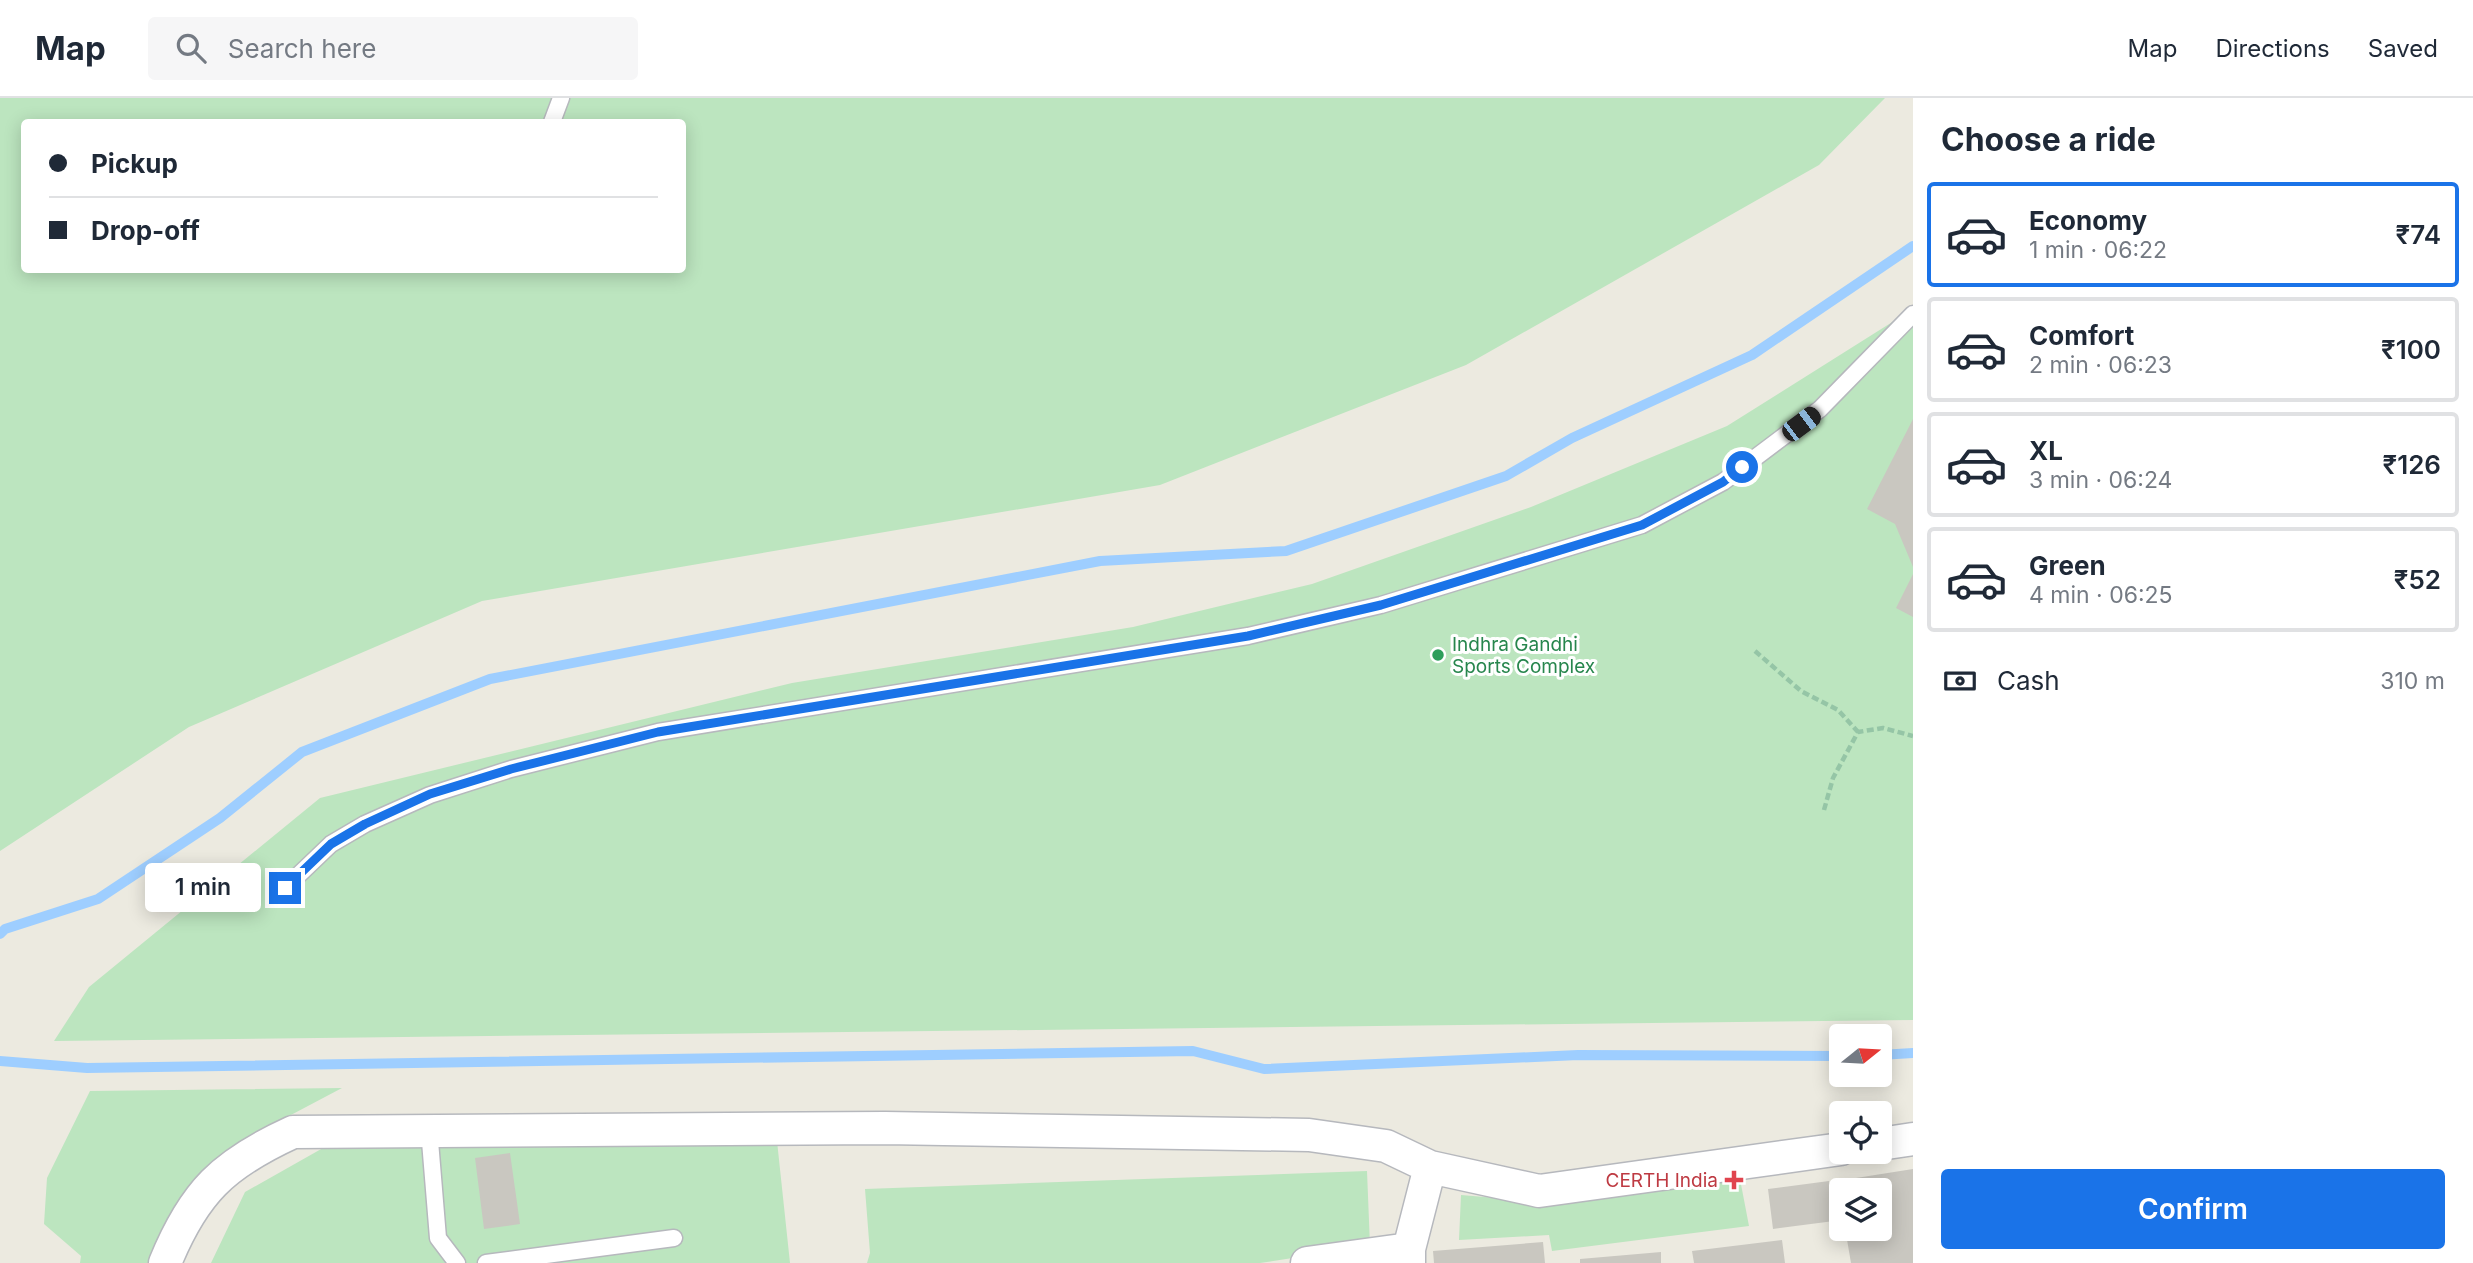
<!DOCTYPE html>
<meta charset="utf-8">
<style>
body{margin:0;font-family:Inter,sans-serif;background:#f6f6f7;color:#1f2937;height:100vh;display:flex;flex-direction:column;font-size:26px;white-space:nowrap}
*{box-sizing:border-box;margin:0}
p{font-size:23px;color:#747a83}
.icon{flex:none;width:38px;height:38px;fill:none;stroke:currentColor;stroke-width:2;stroke-linecap:round;stroke-linejoin:round}
.map{position:relative;flex:1;overflow:hidden}
.side{display:flex;flex-direction:column;background:#fff;width:560px}
.side>*{flex:none}
.banner{position:absolute;left:21px;top:21px;width:665px;height:154px;border-radius:7px;box-shadow:0 4px 18px #0003;display:grid;align-content:center;height:154px;padding:0 28px;background:#fff}
.needle{width:46px;rotate:72deg}
.controls{position:absolute;left:1829px;top:926px;display:grid;gap:14px}
.controls a{display:grid;place-items:center;width:63px;height:63px;border-radius:7px;background:#fff;box-shadow:0 4px 18px #0003;font-size:35px}
.end{position:absolute;width:32px;height:32px;margin:-16px;border:9px solid #1a73e8;background:#fff;box-shadow:0 0 0 4px #fff}
.from{border-radius:50%}
.bubble{position:absolute;height:49px;border-radius:7px;background:#fff;box-shadow:0 4px 18px #0003;font-size:23px;font-weight:600;line-height:49px;text-align:center}
.car{position:absolute;width:21px;height:42px;margin:-21px -10px;border-radius:9px;box-shadow:0 0 5px 2px #0007;background:linear-gradient(#222 24%,#8ab4d8 0 40%,#222 0 76%,#8ab4d8 0 86%,#222 0)}
.banner b{display:flex;align-items:center;gap:24px;height:66px;font-size:26px}
.banner b+b{border-top:2px solid #e0e1e3}
.banner i{width:18px;height:18px;background:#1f2937}
ul{padding:0;list-style:none}
li{display:flex;align-items:center;gap:21px;height:105px;margin:0 14px 10px;padding:0 14px;border:4px solid #e0e1e3;border-radius:7px}
li div{flex:1}
li b{display:block;font-size:26px}
li em{font-style:normal;font-weight:600}
li.current{border-color:#1a73e8}
li>.icon{width:63px;height:63px;stroke-width:1.5}
h2{padding:0 28px;font-size:32px;line-height:84px}
.pay{display:flex;align-items:center;gap:18px;height:77px;padding:0 28px;font-size:26px}
.pay p{margin-inline-start:auto}
.cta{display:flex;gap:14px;margin-top:auto;padding:14px 28px}
.cta a{flex:1;height:80px;border-radius:7px;background:#1a73e8;color:#fff;font-size:28px;font-weight:600;line-height:80px;text-align:center}
header{display:flex;align-items:center;gap:42px;box-sizing:border-box;height:98px;padding:0 35px;background:#fff;border-bottom:2px solid #e0e1e3}
header strong{font-size:33px}
nav{display:flex;gap:38px;margin-inline-start:auto;font-size:24px}
.search{width:490px;height:63px;background:#f6f6f7;display:flex;align-items:center;gap:18px;box-sizing:border-box;padding:0 24px;border-radius:7px;color:#747a83;font-size:26px}
main{display:flex;flex:1;min-height:0}
.map>svg:first-child{display:block}
.green{fill:#bce5bf;fill-rule:evenodd}
.lines{fill:none;stroke-linecap:round;stroke-linejoin:round}
.stream{stroke:#9eceff;stroke-width:10}
.building{fill:#c9c7c0}
.lane-casing{stroke:#b6b8bd;stroke-width:19}
.street-casing{stroke:#b6b8bd;stroke-width:35}
.path{stroke:#95c5a6;stroke-width:4.5;stroke-dasharray:7 3.5;stroke-linecap:butt}
.lane{stroke:#fff;stroke-width:16}
.street{stroke:#fff;stroke-width:32}
.route{stroke:#1a73e8;stroke-width:9}
.leisure-dot{fill:#2e9e5b;stroke:#fff;stroke-width:2.5}
.health-dot{fill:#e0444e;stroke:#fff;stroke-width:2.5}
.labels{text-anchor:middle;dominant-baseline:central;stroke-width:6;stroke-linejoin:round;paint-order:stroke}
.leisure-label{font-size:19px;fill:#27864d;stroke:#fff;text-anchor:start}
.health-label{font-size:19px;fill:#be3a42;stroke:#fff;text-anchor:end}
</style>
<header>
<strong>Map</strong>
<div class="search"><svg class="icon" aria-label="search" viewBox="0 0 24 24"><circle cx="10" cy="10" r="6"/><path d="M15 15l6 6"/></svg>Search here</div>
<nav><a>Map</a><a>Directions</a><a>Saved</a></nav>
</header>
<main>
<div class="map">
<svg width="1913" height="1165" viewBox="0 0 1913 1165">
<rect width="100%" height="100%" fill="#eceae0"/>
<path class="green" d="M0,0H1885L1819,67L1466,267L1160,387L482,503L189,629L0,753ZM24,24H682V172H24Z
M1913,211V922L54,943L89,889L320,700L792,585L1133,529L1312,486L1531,409L1727,328Z
M342,990L236,1046L165,1131L148,1165H80L81,1158L44,1126L47,1080L90,993Z
M353,1033L777,1043L790,1165H211L245,1094Z
M1367,1073L1370,1148L1260,1165H867L870,1155L865,1091Z
M1740,1081L1749,1128L1552,1153L1549,1137L1459,1142L1461,1097L1542,1104Z"/>
<g class="lines">
<path class="stream" d="M0,836L5,831L98,801L220,720L302,654L490,581L1100,463L1286,453L1506,378L1572,340L1752,257L1913,148
M1880,957L1913,955
M0,963L87,970L1193,953L1264,971L1578,957L1841,958"/>
</g>
<path class="building" d="M1913,321V469L1895,426L1867,411Z
M1913,476V519L1896,510Z
M510,1055L520,1126L484,1131L475,1060Z
M1913,1071V1165H1851L1845,1130H1880V1092H1841L1840,1098L1837,1083Z
M1829,1083L1834,1123L1773,1131L1768,1091Z
M1782,1142L1785,1165H1694L1692,1153Z
M1543,1144L1545,1165H1434L1433,1153Z
M1661,1154V1165H1580V1161Z"/>
<g class="lines">
<defs>
<path id="lane" d="M552,24L561,0
M285,790L331,746L365,726L430,697L511,671L658,634L1248,538L1381,507L1642,427L1723,384L1820,311L1913,216
M429,1031L438,1140L457,1165
M486,1165L674,1140"/>
<path id="street" d="M1880,1046L1913,1041
M165,1165C194,1094 223,1066 293,1034L885,1030L1309,1037L1386,1048L1430,1069L1539,1093L1841,1051
M1307,1165L1409,1151
M1409,1165V1151L1430,1069"/>
</defs>
<use href="#lane" class="lane-casing"/>
<use href="#street" class="street-casing"/>
<path class="path" d="M1755,553L1801,593L1838,612L1858,634
M1824,712L1833,680L1858,634L1883,630L1913,638"/>
<use href="#lane" class="lane"/>
<use href="#street" class="street"/>
</g>
<g class="lines">
<path class="route" d="M285,790L331,746L365,726L430,696L511,671L658,634L1248,538L1381,507L1642,427L1723,384L1742,369"/>
</g>
<circle class="leisure-dot" cx="1438" cy="557" r="7"/>
<path class="health-dot" d="M1730.5 1071.5h7v7h7v7h-7v7h-7v-7h-7v-7h7z"/>
<g class="labels">
<g class="leisure-label">
<text x="1452" y="546">Indhra Gandhi<tspan x="1452" dy="22">Sports Complex</tspan></text>
</g>
<g class="health-label">
<text x="1718" y="1082">CERTH India</text>
</g>
</g>
</svg>
<div class="controls">
<a><svg class="needle" viewBox="-14 -14 28 28"><path d="M0-13l5 13h-10z" fill="#e53935"/><path d="M0 13l5-13h-10z" fill="#747a83"/></svg></a>
<a><svg class="icon" aria-label="locate" viewBox="0 0 24 24"><circle cx="12" cy="12" r="6"/><path d="M12 2v4M12 18v4M2 12h4M18 12h4"/></svg></a>
<a><svg class="icon" aria-label="layers" viewBox="0 0 24 24"><path d="M12 4l9 5-9 5-9-5zM3 14l9 5 9-5"/></svg></a>
</div>
<i class="end from" style="left:1742px;top:369px"></i>
<i class="end" style="left:285px;top:790px"></i>
<div class="bubble" style="left:145px;top:765px;width:116px">1 min</div>
<i class="car" style="left:1801px;top:326px;rotate:53deg"></i>
<div class="banner">
<b><i class="from"></i>Pickup</b>
<b><i></i>Drop-off</b>
</div>
</div>
<section class="side">
<h2>Choose a ride</h2>
<ul>
<li class="current"><svg class="icon" aria-label="car" viewBox="0 0 24 24"><path d="M5 17H2v-5l4-1 3-4h7l3 4 3 1v5h-3M9 17h6M6 11h13"/><circle cx="7" cy="17" r="2"/><circle cx="17" cy="17" r="2"/></svg><div><b>Economy</b><p>1 min · 06:22</p></div><em>₹74</em></li>
<li><svg class="icon" aria-label="car" viewBox="0 0 24 24"><path d="M5 17H2v-5l4-1 3-4h7l3 4 3 1v5h-3M9 17h6M6 11h13"/><circle cx="7" cy="17" r="2"/><circle cx="17" cy="17" r="2"/></svg><div><b>Comfort</b><p>2 min · 06:23</p></div><em>₹100</em></li>
<li><svg class="icon" aria-label="car" viewBox="0 0 24 24"><path d="M5 17H2v-5l4-1 3-4h7l3 4 3 1v5h-3M9 17h6M6 11h13"/><circle cx="7" cy="17" r="2"/><circle cx="17" cy="17" r="2"/></svg><div><b>XL</b><p>3 min · 06:24</p></div><em>₹126</em></li>
<li><svg class="icon" aria-label="car" viewBox="0 0 24 24"><path d="M5 17H2v-5l4-1 3-4h7l3 4 3 1v5h-3M9 17h6M6 11h13"/><circle cx="7" cy="17" r="2"/><circle cx="17" cy="17" r="2"/></svg><div><b>Green</b><p>4 min · 06:25</p></div><em>₹52</em></li>
</ul>
<div class="pay"><svg class="icon" aria-label="cash" viewBox="0 0 24 24"><path d="M3 7h18v10H3z"/><circle cx="12" cy="12" r="2"/></svg>Cash<p>310 m</p></div>
<div class="cta"><a>Confirm</a></div>
</section>
</main>
